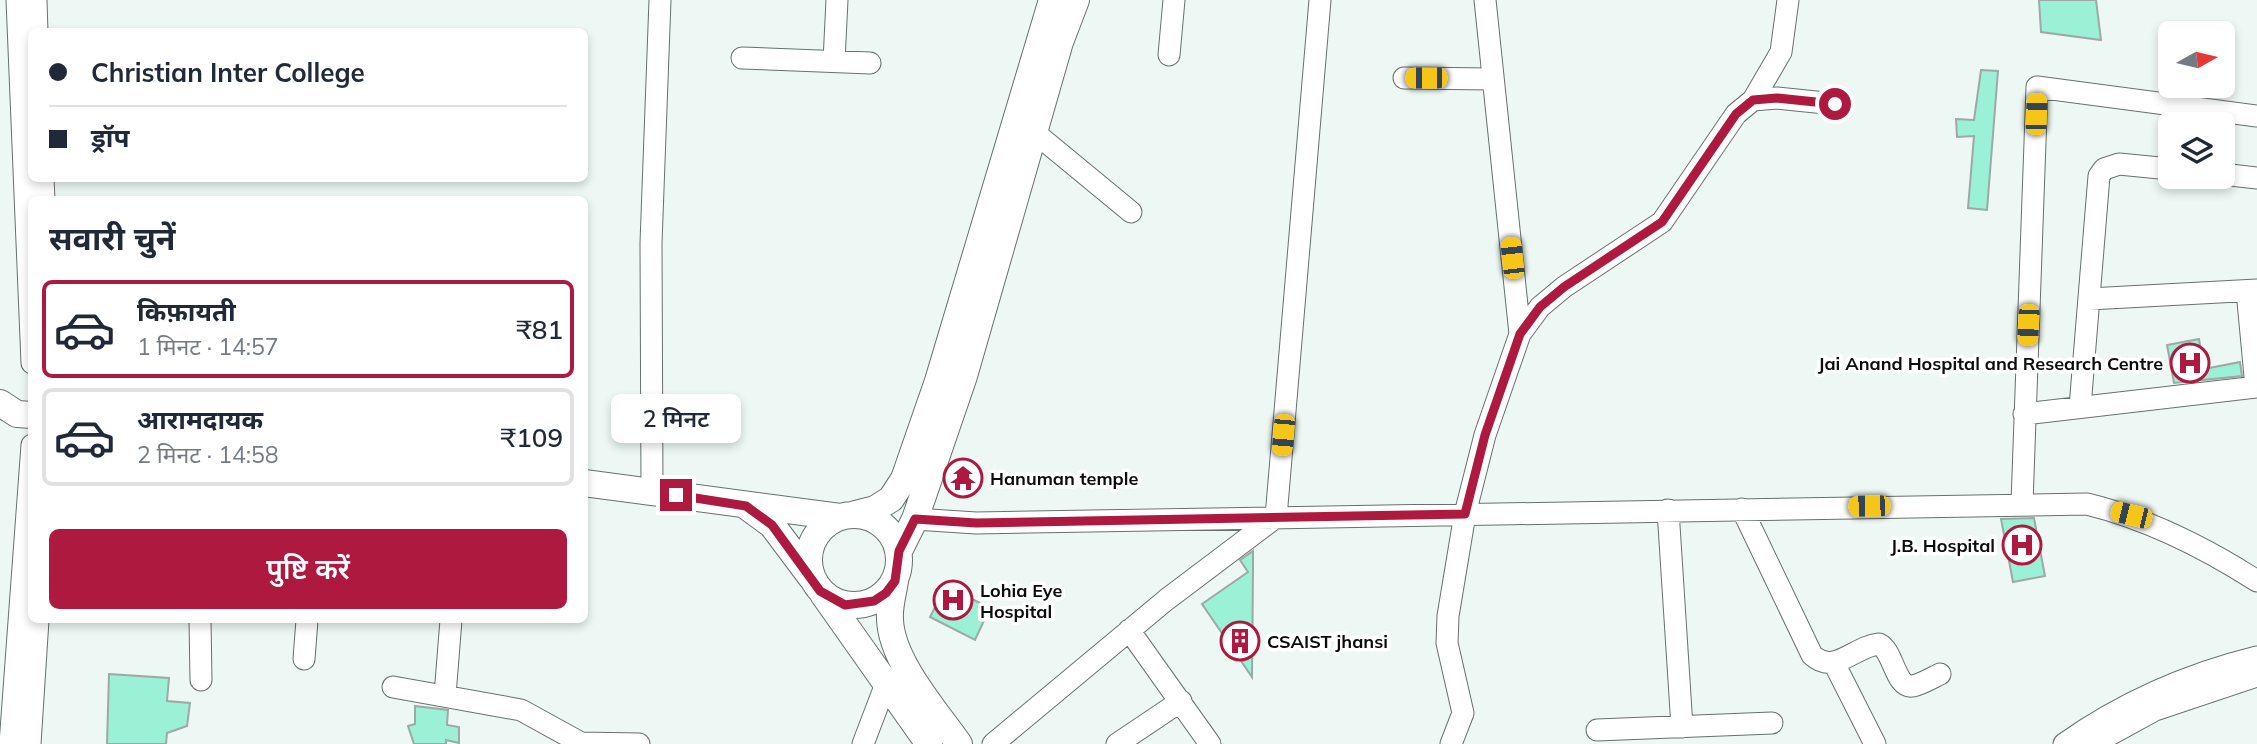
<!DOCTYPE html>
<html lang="hi">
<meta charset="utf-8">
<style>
body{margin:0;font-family:Mulish,"Noto Sans Devanagari",sans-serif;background:#f2f2f3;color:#1f2937;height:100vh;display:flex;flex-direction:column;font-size:26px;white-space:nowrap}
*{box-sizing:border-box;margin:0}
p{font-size:23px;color:#747a83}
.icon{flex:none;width:38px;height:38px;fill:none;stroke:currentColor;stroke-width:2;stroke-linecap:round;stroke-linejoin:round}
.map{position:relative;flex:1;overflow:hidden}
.details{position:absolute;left:28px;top:196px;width:560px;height:427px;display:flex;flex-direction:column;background:#fff;border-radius:10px;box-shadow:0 4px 10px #0003}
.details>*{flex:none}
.guide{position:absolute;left:28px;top:28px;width:560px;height:154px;border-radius:10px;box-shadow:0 4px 10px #0003;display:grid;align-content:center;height:154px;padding:0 21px;background:#fff}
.needle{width:46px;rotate:82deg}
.fabs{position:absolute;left:2158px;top:21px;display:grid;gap:14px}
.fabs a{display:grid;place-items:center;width:77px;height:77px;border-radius:10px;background:#fff;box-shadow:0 4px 10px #0003;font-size:35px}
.end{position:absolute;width:32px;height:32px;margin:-16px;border:9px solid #ad193f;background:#fff;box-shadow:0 0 0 4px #fff}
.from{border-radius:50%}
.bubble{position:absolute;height:49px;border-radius:10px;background:#fff;box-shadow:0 4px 10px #0003;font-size:23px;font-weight:600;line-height:49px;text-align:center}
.car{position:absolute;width:21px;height:42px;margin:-21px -10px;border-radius:9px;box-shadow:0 0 5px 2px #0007;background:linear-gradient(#f5c518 24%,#345 0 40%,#f5c518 0 76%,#345 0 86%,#f5c518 0)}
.guide b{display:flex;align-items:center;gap:24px;height:66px;font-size:26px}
.guide b+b{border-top:2px solid #e0e1e3}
.guide i{width:18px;height:18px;background:#1f2937}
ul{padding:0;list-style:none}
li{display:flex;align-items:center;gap:21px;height:98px;margin:0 14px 10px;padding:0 7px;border:4px solid #e0e1e3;border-radius:10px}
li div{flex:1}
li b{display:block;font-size:26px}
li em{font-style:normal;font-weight:600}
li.selected{border-color:#ad193f}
li>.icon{width:63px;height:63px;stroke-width:1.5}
h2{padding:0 21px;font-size:32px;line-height:84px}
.action{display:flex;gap:14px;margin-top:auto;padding:14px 21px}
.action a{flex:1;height:80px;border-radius:10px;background:#ad193f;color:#fff;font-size:28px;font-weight:600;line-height:80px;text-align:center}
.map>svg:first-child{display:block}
.building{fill:#9af1d6;stroke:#9ea8a5;stroke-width:2}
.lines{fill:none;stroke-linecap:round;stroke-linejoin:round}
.minor-casing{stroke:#67706d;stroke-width:23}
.major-casing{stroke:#67706d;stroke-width:28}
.minor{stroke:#fff;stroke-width:21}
.major{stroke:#fff;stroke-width:26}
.route{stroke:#ad193f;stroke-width:9}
.labels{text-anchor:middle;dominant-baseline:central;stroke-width:7;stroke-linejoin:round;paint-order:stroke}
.poi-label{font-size:18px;font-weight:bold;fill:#0a0d0c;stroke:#fff;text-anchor:start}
</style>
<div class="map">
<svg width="2257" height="744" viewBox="0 0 2257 744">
<rect width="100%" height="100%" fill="#edf8f4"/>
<path class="building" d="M2039,0H2096L2101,40L2041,32Z
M1981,70L1998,71L1987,210L1968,208L1974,136L1957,137L1956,119L1974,120Z
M2199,339L2204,369L2240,362L2242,376L2174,383L2167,345Z
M2034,518L2045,576L2013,582L2001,519Z
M1253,551V568L1252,677L1202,604L1248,572L1240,560Z
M946,586L990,608L975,640L930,617Z
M109,674L169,678L167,701L190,703L187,726L167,733L166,744H107Z
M415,706L448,710L447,725L459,727V743L446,740V744H414L408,726L415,724Z"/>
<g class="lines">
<defs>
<path id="minor" d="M17,0L32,363
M36,0L37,32
M1485,0L1520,334
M1169,55L1174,0
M742,58L870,63
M834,61L837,0
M1404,78L1493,79
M1753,100L1781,52L1788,0
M1034,132L1131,212
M2222,174L2257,178
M43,178L44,200
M2247,291L2256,387
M2089,299L2257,290
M2080,407L2099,176L2104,169L2119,164L2170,169
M2024,414L2257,387
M652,492L651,243L660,0
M2022,503L2037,87L2257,116
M1742,509L1812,655C1835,676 1854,646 1879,644C1894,651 1895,689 1913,686C1922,684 1932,678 1940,674
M1668,510L1682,727
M915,519L976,523L2087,504C2148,519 2204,547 2257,581
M200,620L201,680
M1129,630L1210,744
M304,659L307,620
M1834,663L1875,744
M393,687L521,710L581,743L639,744
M445,695L451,620
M1597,730L1772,723
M10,744L32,445
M30,744L38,620
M863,744L887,681
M993,744L1166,600L1276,517L1320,0
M1117,744L1181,701
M1451,744L1463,713L1447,643L1448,616L1465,514L1485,435L1520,334L1540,307L1564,287L1662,222L1736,114L1753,100L1777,98L1835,104
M2064,744C2122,703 2188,674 2257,657
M2093,744L2155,710L2257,676"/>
<path id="major" d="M0,403L17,414L32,415
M584,483L840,517
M746,506L772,525L811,577
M855,514L875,509L891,499L904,479L938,381L1052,0
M809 560a45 45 0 1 1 90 0a45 45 0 1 1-90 0Z
M899,551L915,519L964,376L1060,42L1076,0
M895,581C893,594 889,607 890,619C891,661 936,711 959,744
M823,594L929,744"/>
</defs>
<use href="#minor" class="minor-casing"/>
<use href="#major" class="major-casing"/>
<use href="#minor" class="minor"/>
<use href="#major" class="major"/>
</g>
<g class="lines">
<path class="route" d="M676,495L746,506L772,525L820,591L845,605L874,601L886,593L895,581L899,551L915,519L976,523L1465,514L1485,435L1520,334L1540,307L1564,287L1662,222L1736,114L1753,100L1777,98L1835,104"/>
</g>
<defs>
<symbol id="hospital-ring" viewBox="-11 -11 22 22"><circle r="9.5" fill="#fff" stroke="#ad193f" stroke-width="1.5"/><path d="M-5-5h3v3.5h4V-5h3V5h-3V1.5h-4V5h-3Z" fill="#ad193f"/></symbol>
<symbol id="temple-ring" viewBox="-11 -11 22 22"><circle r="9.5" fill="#fff" stroke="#ad193f" stroke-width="1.5"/><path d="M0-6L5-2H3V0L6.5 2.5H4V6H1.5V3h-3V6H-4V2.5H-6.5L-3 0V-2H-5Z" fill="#ad193f"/></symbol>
<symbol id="building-ring" viewBox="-11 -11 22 22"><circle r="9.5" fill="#fff" stroke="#ad193f" stroke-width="1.5"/><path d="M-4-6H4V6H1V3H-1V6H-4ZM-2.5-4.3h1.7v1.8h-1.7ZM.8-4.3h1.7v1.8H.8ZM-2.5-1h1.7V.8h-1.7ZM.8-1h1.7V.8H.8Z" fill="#ad193f"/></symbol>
</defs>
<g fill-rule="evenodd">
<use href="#hospital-ring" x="2168" y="341" width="44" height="44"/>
<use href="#temple-ring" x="941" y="456" width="44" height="44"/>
<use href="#hospital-ring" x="2000" y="523" width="44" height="44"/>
<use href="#hospital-ring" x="931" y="578" width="44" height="44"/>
<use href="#building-ring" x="1218" y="619" width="44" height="44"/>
</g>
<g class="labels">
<g class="poi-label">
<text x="2163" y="363" text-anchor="end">Jai Anand Hospital and Research Centre</text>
<text x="990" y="478">Hanuman temple</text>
<text x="1995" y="545" text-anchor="end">J.B. Hospital</text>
<text x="980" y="590">Lohia Eye<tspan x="980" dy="21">Hospital</tspan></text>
<text x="1267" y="641">CSAIST jhansi</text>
</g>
</g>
</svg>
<div class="fabs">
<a><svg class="needle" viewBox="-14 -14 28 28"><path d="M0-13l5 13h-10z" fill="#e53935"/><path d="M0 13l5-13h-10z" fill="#747a83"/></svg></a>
<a><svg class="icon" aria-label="layers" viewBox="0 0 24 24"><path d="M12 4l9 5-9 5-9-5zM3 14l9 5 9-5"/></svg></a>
</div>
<i class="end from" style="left:1835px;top:104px"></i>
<i class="end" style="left:676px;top:495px"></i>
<div class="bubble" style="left:611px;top:394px;width:130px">2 मिनट</div>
<i class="car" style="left:1426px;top:78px;rotate:270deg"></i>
<i class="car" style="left:2036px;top:114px;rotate:2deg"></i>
<i class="car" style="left:1512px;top:258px;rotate:354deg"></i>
<i class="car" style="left:2028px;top:325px;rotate:183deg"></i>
<i class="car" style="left:1283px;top:435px;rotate:185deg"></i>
<i class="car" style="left:1869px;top:506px;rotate:269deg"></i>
<i class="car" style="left:2131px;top:515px;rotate:284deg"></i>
<div class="guide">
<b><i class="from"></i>Christian Inter College</b>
<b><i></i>ड्रॉप</b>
</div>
<section class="details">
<h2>सवारी चुनें</h2>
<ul>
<li class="selected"><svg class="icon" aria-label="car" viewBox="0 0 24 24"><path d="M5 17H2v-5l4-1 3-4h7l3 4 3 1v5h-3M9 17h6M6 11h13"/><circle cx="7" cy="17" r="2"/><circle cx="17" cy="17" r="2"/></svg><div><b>किफ़ायती</b><p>1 मिनट · 14:57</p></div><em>₹81</em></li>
<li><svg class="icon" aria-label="car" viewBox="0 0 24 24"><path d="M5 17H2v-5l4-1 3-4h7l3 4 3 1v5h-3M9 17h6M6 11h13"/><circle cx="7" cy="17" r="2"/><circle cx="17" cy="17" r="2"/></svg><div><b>आरामदायक</b><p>2 मिनट · 14:58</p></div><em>₹109</em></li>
</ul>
<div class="action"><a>पुष्टि करें</a></div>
</section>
</div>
